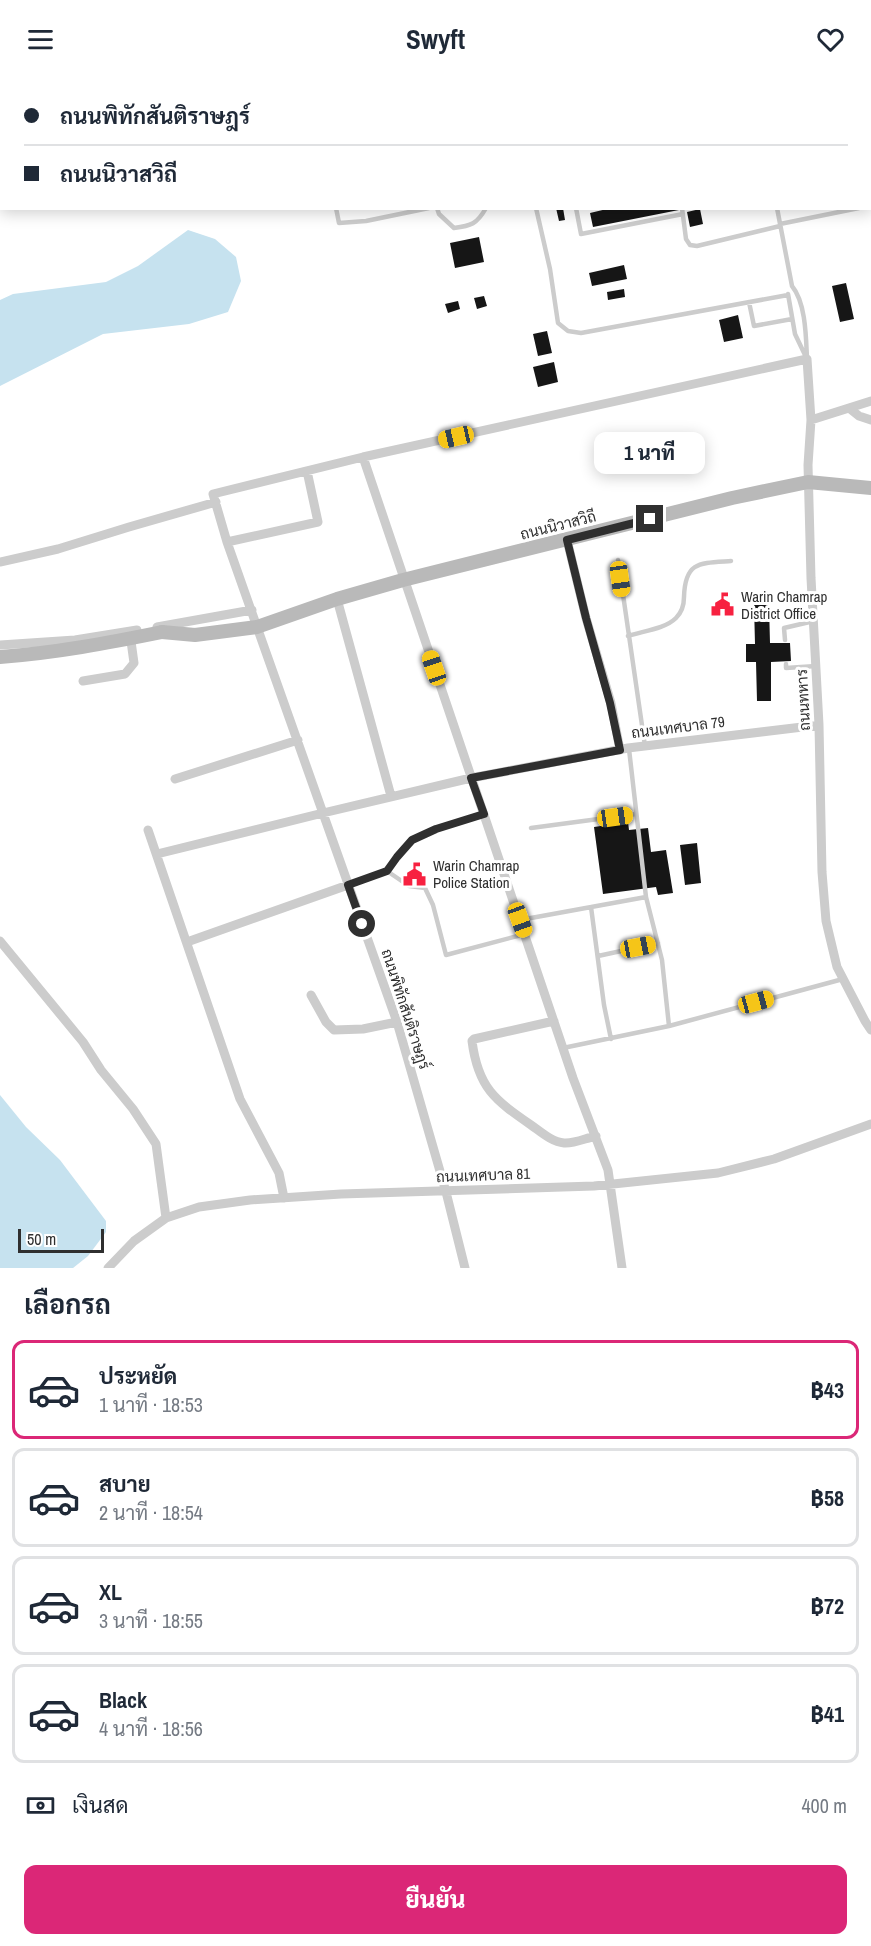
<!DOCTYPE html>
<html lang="th">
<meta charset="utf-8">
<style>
body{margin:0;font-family:"Archivo Narrow",Sarabun,sans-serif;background:#f6f6f7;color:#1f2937;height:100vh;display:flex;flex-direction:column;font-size:22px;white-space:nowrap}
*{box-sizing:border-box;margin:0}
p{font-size:20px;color:#747a83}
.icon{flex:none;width:33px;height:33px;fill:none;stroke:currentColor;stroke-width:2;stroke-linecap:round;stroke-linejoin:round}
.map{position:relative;height:1190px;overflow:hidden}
.side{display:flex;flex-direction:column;background:#fff;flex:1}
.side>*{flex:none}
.banner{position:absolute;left:0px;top:0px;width:872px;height:132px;box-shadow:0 3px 15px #0003;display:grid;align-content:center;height:132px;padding:0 24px;background:#fff}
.scale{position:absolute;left:18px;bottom:15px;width:86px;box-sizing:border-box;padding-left:6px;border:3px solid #2f2f2f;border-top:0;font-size:16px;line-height:21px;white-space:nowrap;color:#2f2f2f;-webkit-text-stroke:4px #fff;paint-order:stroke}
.end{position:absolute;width:27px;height:27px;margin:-14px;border:8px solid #2f2f2f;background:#fff;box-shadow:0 0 0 3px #fff}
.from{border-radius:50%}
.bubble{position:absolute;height:42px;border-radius:12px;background:#fff;box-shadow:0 3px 15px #0003;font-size:20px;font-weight:800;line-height:42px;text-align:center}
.car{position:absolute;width:18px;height:36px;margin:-18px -9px;border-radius:8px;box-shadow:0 0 4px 2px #0007;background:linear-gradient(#f5c518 24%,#345 0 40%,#f5c518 0 76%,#345 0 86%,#f5c518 0)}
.banner b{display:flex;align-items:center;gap:21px;height:57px;font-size:22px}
.banner b+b{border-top:2px solid #e0e1e3}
.banner i{width:15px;height:15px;background:#1f2937}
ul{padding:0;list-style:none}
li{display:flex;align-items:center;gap:18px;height:99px;margin:0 12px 9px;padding:0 12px;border:3px solid #e0e1e3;border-radius:12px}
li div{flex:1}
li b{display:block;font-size:22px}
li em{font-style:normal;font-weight:800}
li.current{border-color:#db2777}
li>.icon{width:54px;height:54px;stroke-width:1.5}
h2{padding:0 24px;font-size:27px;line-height:72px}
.pay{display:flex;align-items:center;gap:15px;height:66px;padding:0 24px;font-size:22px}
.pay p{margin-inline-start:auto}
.primary-button{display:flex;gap:12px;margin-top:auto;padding:12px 24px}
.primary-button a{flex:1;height:69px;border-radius:12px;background:#db2777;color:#fff;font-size:24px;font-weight:800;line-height:69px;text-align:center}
header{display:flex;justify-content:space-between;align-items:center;height:78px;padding:0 24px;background:#fff;font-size:27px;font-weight:800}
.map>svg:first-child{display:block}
.green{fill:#e7eedc}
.water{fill:#c6e2ef}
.building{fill:#161616}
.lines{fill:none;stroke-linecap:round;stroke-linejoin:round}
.service{stroke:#ccc;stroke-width:4.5}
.minor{stroke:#ccc;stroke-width:9}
.secondary{stroke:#b9b9b9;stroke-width:14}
.secondary-bridge{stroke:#b9b9b9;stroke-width:14}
.route{stroke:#2f2f2f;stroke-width:8}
.labels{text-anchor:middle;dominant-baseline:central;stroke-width:6;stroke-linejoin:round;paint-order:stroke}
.street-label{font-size:15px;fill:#2f2f2f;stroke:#fff}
.poi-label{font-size:15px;fill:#2f2f2f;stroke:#fff;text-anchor:start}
</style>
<header><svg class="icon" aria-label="menu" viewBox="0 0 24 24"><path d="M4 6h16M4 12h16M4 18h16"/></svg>Swyft<svg class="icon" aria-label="heart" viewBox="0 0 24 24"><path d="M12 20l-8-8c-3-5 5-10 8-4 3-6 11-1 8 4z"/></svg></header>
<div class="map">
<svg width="871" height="1190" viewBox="0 0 871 1190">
<rect width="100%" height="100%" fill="#fff"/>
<path class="green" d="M86,0H281L275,2H86Z
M318,0H740V1L318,2Z"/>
<path class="water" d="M188,152L215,161L236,179L241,203L228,234L189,246L103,256L0,308V222L13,216L106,204L138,188Z
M0,1017L26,1049L60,1082L106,1143V1154L88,1178L73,1190H0Z"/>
<path class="building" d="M556,130H563L565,142L559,143Z
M611,130H679V132L593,149L590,135Z
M700,131L703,146L690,149L687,134Z
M479,159L484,184L455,190L450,165Z
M624,187L627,201L592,208L589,195Z
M846,205L854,241L840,244L832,208Z
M624,211L625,219L608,222L607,214Z
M484,218L487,228L477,231L474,220Z
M458,223L460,231L448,235L445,226Z
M738,237L743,260L724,264L719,242Z
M547,253L552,275L538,278L533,256Z
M554,284L558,304L538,309L533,289Z
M754,527H769L770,565H790L791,583L771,584V623H757L756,584H746V566H755Z
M628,744L629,752L648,750L651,774L666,772L673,815L658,817L656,809L603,816L594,749Z
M697,765L701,805L685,807L680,767Z"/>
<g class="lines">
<path class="service" d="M74,0V2
M306,0V2
M750,0V2
M870,36H871
M870,81L871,87
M870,127L871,126
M336,130L339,145L366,143L429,130
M437,130L439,136L454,150C471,148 477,146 486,130
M536,130L550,191L558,245L568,253L581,255L788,217
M576,130L581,156L683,136
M682,130L686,161L690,167L697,168L780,148
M777,130L792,208C806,225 806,260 807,281
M780,146L859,130
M788,216L795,256L805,277
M749,224L754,248L792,241
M618,482L645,668
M628,558C643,553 665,551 676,540C682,534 684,526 684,519C685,483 700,485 731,483
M785,562L784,550L814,543
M786,586V590L816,588
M531,750L636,736
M387,793L409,808L425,810L433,827L446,877L525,856
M349,807L387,793L397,779L412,762L436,751L484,736
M646,819L662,882L669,948L843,901
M591,829L604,927L611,961
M520,842L646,819L629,671
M598,878L658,865
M563,970L669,948"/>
<path class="minor" d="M849,330L859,338L871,342
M811,342L871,323
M363,379L573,1000L608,1092L622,1190
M567,462L586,540L611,625L620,672
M227,464L318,444L307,393
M0,484L58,471L129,449L216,424
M337,521L391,718
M157,549L252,532
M0,567L75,562L137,552
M83,603L125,596L134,585L130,556
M175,701L298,662
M148,752L240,1021L279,1095L284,1120
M157,776L323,735L471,700L628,670L819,647
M0,863L83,964L101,992L133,1031L156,1066L166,1140
M187,864L348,807
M311,917L326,944L334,952L363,951L397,944
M554,943L474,961L472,963C478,1010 495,1022 531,1047C541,1054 552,1064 564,1065C574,1066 586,1060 596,1058
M108,1190L134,1163L166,1140L199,1129L250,1122L341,1116L594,1108L718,1095L774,1081L871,1046
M465,1190L446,1114L397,944L257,549L227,464L213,416L363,379L807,281L811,342L808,387L811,500L819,647L822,794L826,843L837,889L865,943L871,952"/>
<path class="secondary" d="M162,554L195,557L257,549L337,521L403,502L732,420L808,404L871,410"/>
<path class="secondary-bridge" d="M0,579C55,575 108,565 162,554"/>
</g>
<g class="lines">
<path class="route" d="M362,846L348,807L387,793L397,779L412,762L436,751L484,736L471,700L620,672L610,625L586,540L567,462L650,441"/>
</g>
<defs>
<symbol id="civic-bare" viewBox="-9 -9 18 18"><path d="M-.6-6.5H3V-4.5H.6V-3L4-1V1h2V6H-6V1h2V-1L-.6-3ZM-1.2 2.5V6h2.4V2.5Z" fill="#f72140" stroke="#fff" stroke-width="2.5" paint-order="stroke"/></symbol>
</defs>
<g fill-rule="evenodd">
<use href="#civic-bare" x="706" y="510" width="33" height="33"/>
<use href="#civic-bare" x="398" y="780" width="33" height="33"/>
</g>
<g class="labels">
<g class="street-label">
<text transform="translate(558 447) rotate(-14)">ถนนนิวาสวิถี</text>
<text transform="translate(803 622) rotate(-93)">ถนนทหาร</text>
<text transform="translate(678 649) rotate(-7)">ถนนเทศบาล 79</text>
<text transform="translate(406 931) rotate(72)">ถนนพิทักสันติราษฎร์</text>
<text transform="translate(483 1097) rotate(-2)">ถนนเทศบาล 81</text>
</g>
<g class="poi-label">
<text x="741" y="518">Warin Chamrap<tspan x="741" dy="17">District Office</tspan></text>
<text x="433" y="787">Warin Chamrap<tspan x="433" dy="17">Police Station</tspan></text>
</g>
</g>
</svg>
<div class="scale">50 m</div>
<i class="end from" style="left:362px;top:846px"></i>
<i class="end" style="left:650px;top:441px"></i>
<div class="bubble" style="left:594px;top:354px;width:111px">1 นาที</div>
<i class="car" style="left:456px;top:359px;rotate:257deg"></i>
<i class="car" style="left:620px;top:501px;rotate:172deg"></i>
<i class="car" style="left:434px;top:590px;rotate:341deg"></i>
<i class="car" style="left:615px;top:739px;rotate:82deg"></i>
<i class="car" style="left:520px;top:842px;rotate:160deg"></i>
<i class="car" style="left:638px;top:869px;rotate:79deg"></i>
<i class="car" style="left:756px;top:924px;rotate:75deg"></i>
<div class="banner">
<b><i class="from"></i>ถนนพิทักสันติราษฎร์</b>
<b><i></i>ถนนนิวาสวิถี</b>
</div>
</div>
<section class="side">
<h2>เลือกรถ</h2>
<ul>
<li class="current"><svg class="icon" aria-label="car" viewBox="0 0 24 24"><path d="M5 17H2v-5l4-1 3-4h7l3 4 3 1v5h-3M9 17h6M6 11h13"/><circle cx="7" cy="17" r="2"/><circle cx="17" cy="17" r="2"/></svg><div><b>ประหยัด</b><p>1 นาที · 18:53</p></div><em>฿43</em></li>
<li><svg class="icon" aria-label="car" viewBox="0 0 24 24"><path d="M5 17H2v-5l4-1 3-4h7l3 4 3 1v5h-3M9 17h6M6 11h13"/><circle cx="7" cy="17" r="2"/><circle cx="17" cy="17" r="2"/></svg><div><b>สบาย</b><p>2 นาที · 18:54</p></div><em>฿58</em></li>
<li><svg class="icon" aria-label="car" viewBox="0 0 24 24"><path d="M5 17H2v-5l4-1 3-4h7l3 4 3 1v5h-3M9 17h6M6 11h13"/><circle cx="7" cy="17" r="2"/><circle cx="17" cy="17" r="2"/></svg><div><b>XL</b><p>3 นาที · 18:55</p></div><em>฿72</em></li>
<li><svg class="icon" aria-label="car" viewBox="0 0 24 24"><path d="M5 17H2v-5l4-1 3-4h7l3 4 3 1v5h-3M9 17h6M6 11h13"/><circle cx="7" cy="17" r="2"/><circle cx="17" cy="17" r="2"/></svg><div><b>Black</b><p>4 นาที · 18:56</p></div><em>฿41</em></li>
</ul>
<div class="pay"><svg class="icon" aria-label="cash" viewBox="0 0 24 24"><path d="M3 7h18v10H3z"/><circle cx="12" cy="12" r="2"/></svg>เงินสด<p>400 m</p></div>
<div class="primary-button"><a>ยืนยัน</a></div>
</section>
